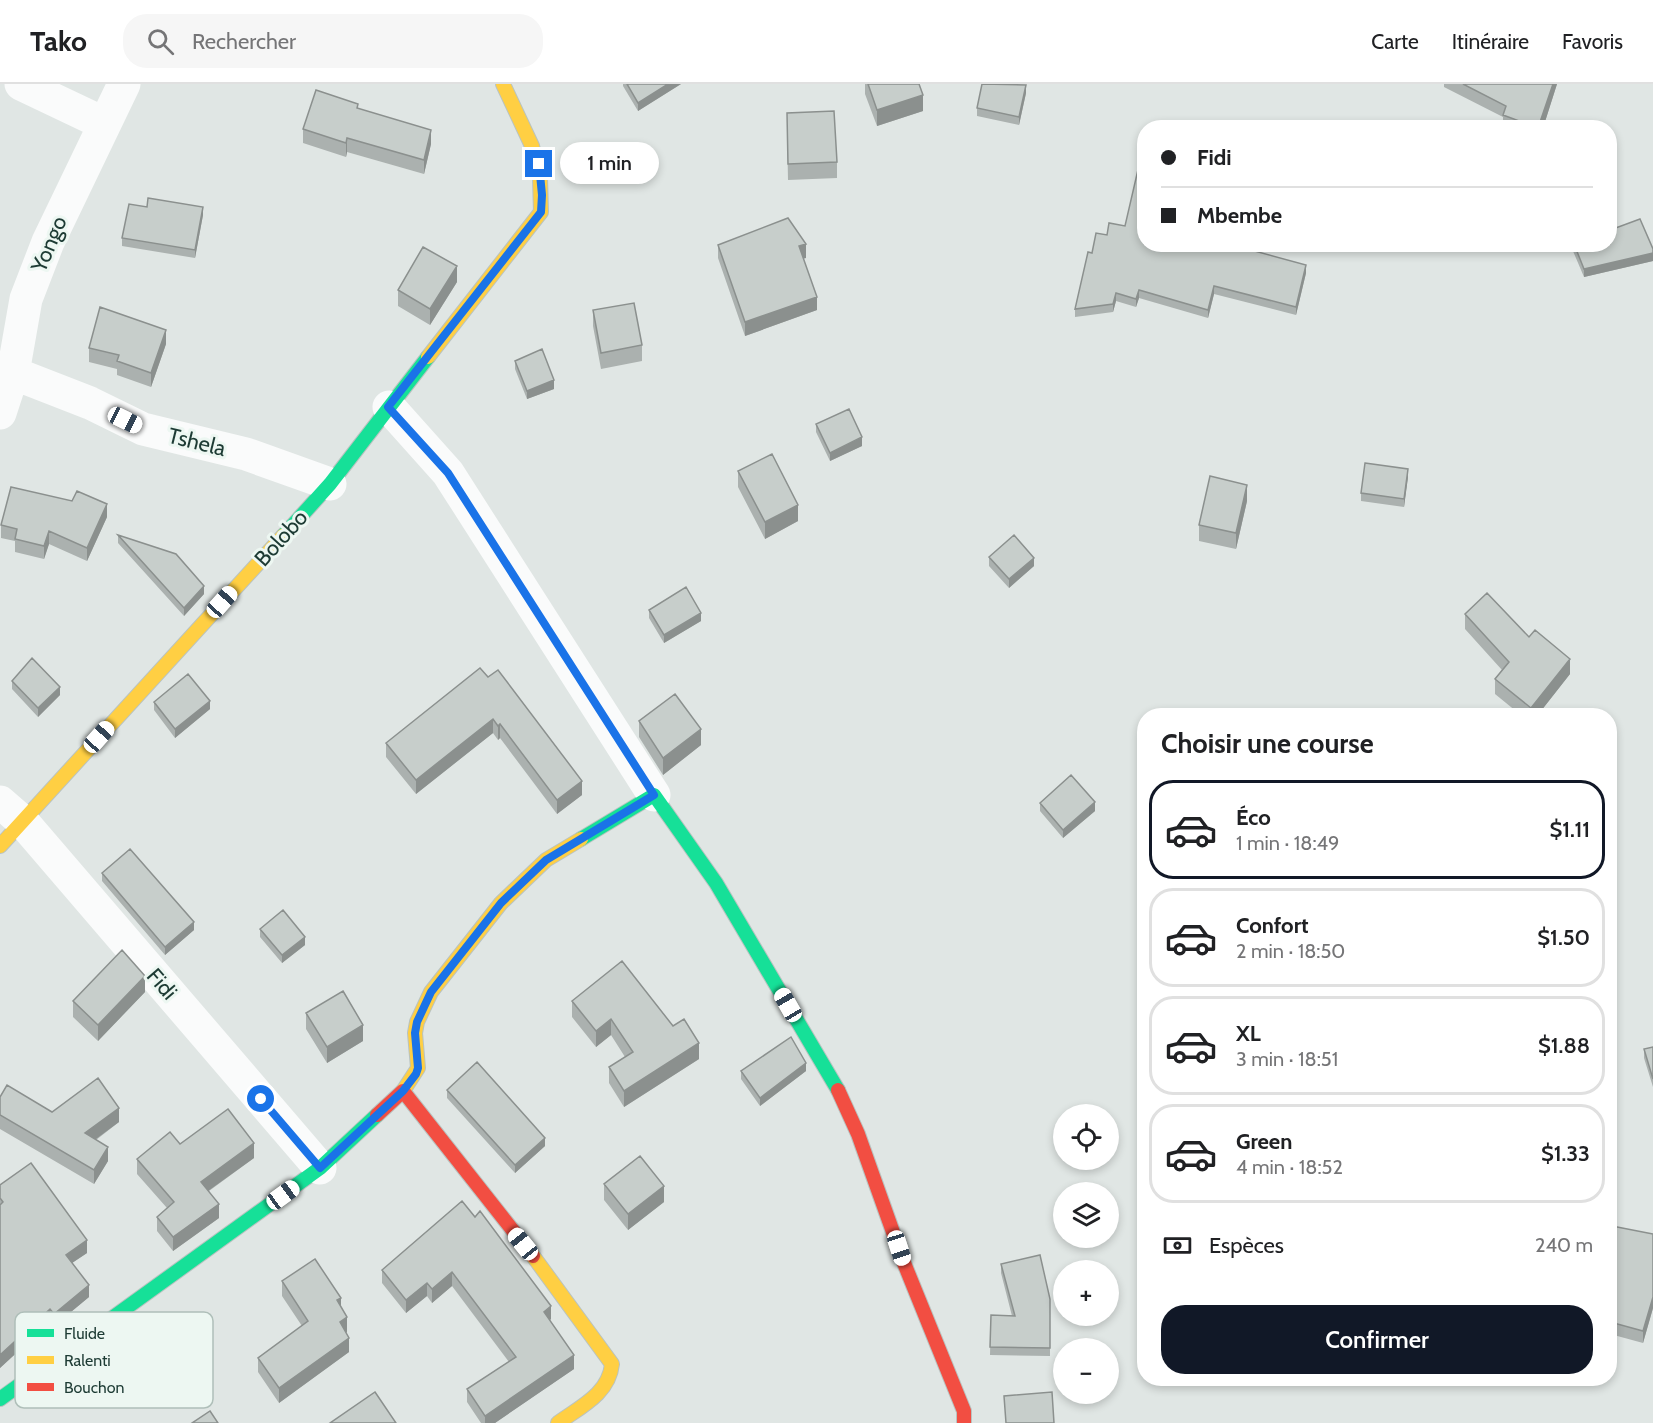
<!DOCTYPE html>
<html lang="fr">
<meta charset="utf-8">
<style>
body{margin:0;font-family:Cabin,sans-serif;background:#f6f6f6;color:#202124;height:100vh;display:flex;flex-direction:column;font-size:22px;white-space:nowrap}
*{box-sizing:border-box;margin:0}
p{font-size:20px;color:#757577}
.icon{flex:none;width:33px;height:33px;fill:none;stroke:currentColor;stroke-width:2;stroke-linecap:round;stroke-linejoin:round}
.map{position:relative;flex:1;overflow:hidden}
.details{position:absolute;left:1137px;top:624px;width:480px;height:678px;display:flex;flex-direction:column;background:#fff;border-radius:24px;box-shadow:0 3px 9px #0003}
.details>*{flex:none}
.guide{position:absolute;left:1137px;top:36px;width:480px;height:132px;border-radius:24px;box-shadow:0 3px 9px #0003;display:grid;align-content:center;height:132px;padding:0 24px;background:#fff}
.buttons{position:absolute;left:1053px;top:1020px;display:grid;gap:12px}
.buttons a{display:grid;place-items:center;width:66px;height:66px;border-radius:50%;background:#fff;box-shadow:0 3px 9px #0003;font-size:30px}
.end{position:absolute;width:27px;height:27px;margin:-14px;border:8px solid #1a73e8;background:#fff;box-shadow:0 0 0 3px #fff}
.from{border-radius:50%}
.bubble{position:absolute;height:42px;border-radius:21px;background:#fff;box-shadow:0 3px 9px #0003;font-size:20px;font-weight:600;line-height:42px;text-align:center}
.car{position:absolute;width:18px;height:36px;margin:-18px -9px;border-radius:8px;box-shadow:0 0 4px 2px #0007;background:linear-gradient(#fff 24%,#345 0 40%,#fff 0 76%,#345 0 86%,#fff 0)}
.guide b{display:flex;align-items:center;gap:21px;height:57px;font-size:22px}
.guide b+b{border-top:2px solid #e0e0e0}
.guide i{width:15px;height:15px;background:#202124}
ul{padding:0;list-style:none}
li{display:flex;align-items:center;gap:18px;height:99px;margin:0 12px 9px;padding:0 12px;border:3px solid #e0e0e0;border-radius:24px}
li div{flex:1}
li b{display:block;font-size:22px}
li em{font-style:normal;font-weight:600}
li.on{border-color:#111827}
li>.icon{width:54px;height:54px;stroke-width:1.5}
h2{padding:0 24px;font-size:27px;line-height:72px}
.pay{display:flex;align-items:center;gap:15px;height:66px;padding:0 24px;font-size:22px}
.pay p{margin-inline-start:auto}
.action{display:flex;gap:12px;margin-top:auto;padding:12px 24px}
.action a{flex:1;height:69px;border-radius:24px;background:#111827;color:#fff;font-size:24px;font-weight:600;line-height:69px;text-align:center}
header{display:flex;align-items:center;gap:36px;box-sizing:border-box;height:84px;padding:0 30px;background:#fff;border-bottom:2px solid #e0e0e0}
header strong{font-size:28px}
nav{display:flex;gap:33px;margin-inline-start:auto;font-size:21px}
.search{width:420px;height:54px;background:#f6f6f6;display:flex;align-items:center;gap:15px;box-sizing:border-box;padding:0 21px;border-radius:24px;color:#757577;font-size:22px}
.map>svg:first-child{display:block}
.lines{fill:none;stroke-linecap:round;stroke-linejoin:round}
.fast-casing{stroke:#b9c3c0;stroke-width:16}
.slow-casing{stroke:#b9c3c0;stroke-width:16}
.jam-casing{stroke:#b9c3c0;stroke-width:16}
.street{stroke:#fafbfb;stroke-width:33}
.fast{stroke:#16e098;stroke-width:14}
.slow{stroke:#ffcf43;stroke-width:14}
.jam{stroke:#f24e42;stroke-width:14}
.wall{fill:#abb1af}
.shaded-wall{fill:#8b908e}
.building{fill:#c7cecb;stroke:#8b908e;stroke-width:1.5}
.route{stroke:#1a73e8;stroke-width:8}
.labels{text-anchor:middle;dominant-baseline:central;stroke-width:6;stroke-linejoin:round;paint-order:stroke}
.street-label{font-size:22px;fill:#1d3b34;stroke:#edf7f2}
.key{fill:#edf7f2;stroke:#afbfb9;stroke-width:1.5}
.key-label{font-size:16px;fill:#1d3b34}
</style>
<header>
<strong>Tako</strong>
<div class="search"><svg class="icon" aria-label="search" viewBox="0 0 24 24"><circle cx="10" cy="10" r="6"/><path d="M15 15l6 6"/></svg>Rechercher</div>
<nav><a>Carte</a><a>Itinéraire</a><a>Favoris</a></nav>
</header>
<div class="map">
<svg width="1653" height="1339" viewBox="0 0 1653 1339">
<rect width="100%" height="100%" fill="#e0e6e4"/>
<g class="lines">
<defs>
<path id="fast" d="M284,451L330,400L428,273
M581,755L654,711L716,799L838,1006
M0,1315L320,1084L377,1031"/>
<path id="slow" d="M428,273L541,128L540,94L532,62L503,0
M0,762L284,451
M403,1007L418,984L415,949L417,938L431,908L501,819L546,776L581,755
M533,1172L612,1280C609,1310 580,1323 558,1339"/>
<path id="jam" d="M838,1006L858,1050L904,1179L964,1327V1339
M377,1031L403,1007L533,1172"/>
</defs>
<use href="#fast" class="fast-casing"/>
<use href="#slow" class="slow-casing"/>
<use href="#jam" class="jam-casing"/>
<path class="street" d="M21,0L103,39
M0,284L90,319L143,345L246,370L330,400
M389,323L448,389L654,711
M0,329L13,289L26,215L48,158L124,0
M0,718L23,738L320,1084"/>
<use href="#fast" class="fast"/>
<use href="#slow" class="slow"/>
<use href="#jam" class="jam"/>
</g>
<path class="wall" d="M623,0H681L638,27L623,2Z
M865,0H919L923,27L877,42L865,10Z
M1444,0H1557L1543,44H1503V33L1444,3Z
M1026,9L1019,41L977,32V24Z
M358,25L431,60L424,90L347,68L346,73L303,59V45Z
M787,45L837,78V94L788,96Z
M203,131L195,174L122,162V154Z
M1144,160L1306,189L1296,231L1214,210L1208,234L1139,214L1136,223L1116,217L1113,228L1075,233V225L1092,169Z
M1570,160H1610L1653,169V177L1584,193Z
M718,161L806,174H803L817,226L745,252L718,174Z
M457,198L430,241L398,222V206Z
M593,226L642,261V277L601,285L593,242Z
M166,260L151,303L117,291V285L89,278V264Z
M515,277L554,305L527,315L515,285Z
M816,340L862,362L830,377L816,348Z
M738,387L798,437L765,455L738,403Z
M1408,393L1404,423L1361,417V409Z
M1247,417L1236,465L1199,457V441Z
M107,433L87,477L49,460L44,475L15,468V457L1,454V441Z
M118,451L204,510L184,532L118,459Z
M989,473L1034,482L1009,504L989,482Z
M649,526L701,537L664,559L649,534Z
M1465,530L1529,553L1570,590L1537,632H1522L1495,610V595L1502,586L1465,545Z
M488,593L582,711L557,730L500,654L498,656L493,649L416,710L386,673V659Z
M12,597L60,611L38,633L12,605Z
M154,618L210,625L175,654L154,626Z
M639,637L701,661L663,691L639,653Z
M1040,719L1095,727L1063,754L1040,727Z
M102,789L194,846L165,871L102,797Z
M260,845L305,861L282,879L260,853Z
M145,908L98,957L73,933V917Z
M572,917L699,975L624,1023L609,999V983L625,973L611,951L596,963L572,933Z
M306,929L363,957L327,979L306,945Z
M1653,963V1003L1644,974V965Z
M741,987H806L760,1022L741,995Z
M447,1006L545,1062L515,1089L447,1014Z
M0,1013L52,1028L119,1038L96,1056L108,1077L94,1100L0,1045Z
M180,1060L254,1074L209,1107L219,1134L173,1167L157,1147V1133L167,1124L137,1090V1075Z
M604,1100L664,1118L628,1146L604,1116Z
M0,1101L87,1169L72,1179L89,1213L54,1242L50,1238L0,1284Z
M462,1117L551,1235L550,1236L574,1285L495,1339H481L467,1318V1305L509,1278L452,1202L432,1219L427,1212L406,1229L382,1199V1186Z
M1653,1150V1224L1643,1259L1610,1250V1152Z
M1001,1180L1050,1215V1272L990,1271L991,1231L1012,1232L1001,1189Z
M282,1197L341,1223L347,1248L346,1249L349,1268L279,1319L258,1288V1274L302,1242L282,1212Z"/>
<path class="shaded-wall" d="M668,0H681L638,27V19Z
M1553,0H1557L1543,44H1538Z
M1026,1V9L1019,41V33Z
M923,11V27L877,42V26Z
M431,46V60L424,90V76Z
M347,54V68L346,73V59Z
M203,123V131L195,174V166Z
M806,160V174L799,176V162Z
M1653,169V177L1584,193V185Z
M1306,181V189L1296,231V223Z
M457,182V198L430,241V225Z
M1214,202V210L1208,234V226Z
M1139,206V214L1136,223V215Z
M1116,209V217L1113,228V220Z
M817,213V226L745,252V238Z
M166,246V260L151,303V289Z
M554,296V305L527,315V307Z
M862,353V362L830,377V369Z
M1408,385V393L1404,423V415Z
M1247,401V417L1236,465V449Z
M107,420V433L87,477V464Z
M798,421V437L765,455V438Z
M49,447V460L44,475V462Z
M1034,474V482L1009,504V495Z
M204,502V510L184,532V524Z
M701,529V537L664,559V551Z
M1570,575V590L1537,632H1531V624Z
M60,603V611L38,633V624Z
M210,617V625L175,654V645Z
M493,635V649L416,710V696Z
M500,640V654L498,656V642Z
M701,645V661L663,691V674Z
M582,697V711L557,730V716Z
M1095,718V727L1063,754V746Z
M194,838V846L165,871V863Z
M305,853V861L282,879V871Z
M145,892V908L98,957V941Z
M611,935V951L596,963V947Z
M363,941V957L327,979V963Z
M699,959V975L624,1023V1007Z
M806,979V987L760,1022V1014Z
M119,1024V1038L85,1063V1049Z
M545,1054V1062L515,1089V1081Z
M254,1059V1074L201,1112V1098Z
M108,1063V1077L94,1100V1086Z
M664,1102V1118L628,1146V1130Z
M219,1120V1134L173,1167V1153Z
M87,1156V1169L66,1183V1171Z
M452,1188V1202L432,1219V1205Z
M427,1199V1212L406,1229V1216Z
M89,1201V1213L54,1242V1230Z
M1653,1213V1224L1643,1259V1247Z
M341,1214V1228L337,1216Z
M551,1222V1235L544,1241V1228Z
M50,1225V1238L0,1284V1271Z
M347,1233V1248L340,1253V1238Z
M349,1254V1268L279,1319V1304Z
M574,1271V1285L495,1339H485V1332Z"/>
<path class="building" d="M627,0H668L638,19Z
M868,0H919L923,11L877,26Z
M982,0L1026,1L1019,33L977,24Z
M1463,0H1553L1538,44L1503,31L1506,22Z
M316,6L358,20L357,24L431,46L424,76L347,54L346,59L303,45Z
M834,27L837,78L788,80L787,29Z
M1143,64H1144V160H1229L1306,181L1296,223L1214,202L1208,226L1139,206L1136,215L1116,209L1113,220L1075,225L1088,168L1092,169L1096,149L1107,151L1109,139L1125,142Z
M148,114L203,123L195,166L122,154L129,120L147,123Z
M788,134L806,160L799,162L817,213L745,238L718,161Z
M1640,135L1653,165V169L1584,185L1574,160H1610V145H1613Z
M423,163L457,182L430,225L398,206Z
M634,219L642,261L601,269L593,226Z
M100,223L166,246L151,289L117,277L119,271L89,264Z
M542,265L554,296L527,307L515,277Z
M849,325L862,353L830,369L816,340Z
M772,370L798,421L765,438L738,387Z
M1365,379L1408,385L1404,415L1361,409Z
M1210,392L1247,401L1236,449L1199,441Z
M11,403L72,417L77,407L107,420L87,464L49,447L44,462L15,455L17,445L1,441Z
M118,451L176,470L204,502L184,524Z
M1014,451L1034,474L1009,495L989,473Z
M686,503L701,529L664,551L649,526Z
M1487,509L1529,553L1535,546L1570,575L1531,624L1495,595L1509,578L1465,530Z
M32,574L60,603L38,624L12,597Z
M480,584L488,593L498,586L582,697L557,716L500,640L498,642L493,635L416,696L386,659Z
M188,590L210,617L175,645L154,618Z
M675,610L701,645L663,674L639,637Z
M1071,691L1095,718L1063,746L1040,719Z
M130,765L194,838L165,863L102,789Z
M283,826L305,853L282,871L260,845Z
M122,866L145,892L98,941L73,917Z
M622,877L673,942L684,935L699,959L624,1007L609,983L633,968L611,935L596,947L572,917Z
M343,907L363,941L327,963L306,929Z
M791,953L806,979L760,1014L741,987Z
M1653,963V995L1644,965Z
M477,978L545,1054L515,1081L447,1006Z
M98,994L119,1024L85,1049L108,1063L94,1086L0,1031V1013L7,1001L52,1028Z
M228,1025L254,1059L201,1098L219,1120L173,1153L157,1133L174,1118L137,1075L170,1048L180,1060Z
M640,1072L664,1102L628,1130L604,1100Z
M31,1079L87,1156L66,1171L89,1201L54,1230L50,1225L0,1271V1121L3,1118L0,1114V1101Z
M462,1117L475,1133L480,1127L551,1222L544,1228L574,1271L485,1332L467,1305L516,1273L452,1188L432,1205L427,1199L406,1216L382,1186Z
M1612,1142L1653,1150V1213L1643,1247L1610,1238V1152Z
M1040,1171L1050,1215V1264L990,1263L991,1231L1015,1232L1001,1180Z
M315,1175L341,1214L337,1216L347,1233L340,1238L349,1254L279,1304L258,1274L308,1237L282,1197Z
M375,1308L396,1339H330Z
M1052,1308L1054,1339H1006L1004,1312Z
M210,1327L218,1339H192Z"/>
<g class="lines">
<path class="route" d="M261,1015L320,1084L403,1007L416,990L418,984L415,949L417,938L431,908L501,819L546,776L654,711L448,389L388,323L541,128L542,111L539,80"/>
</g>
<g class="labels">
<g class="street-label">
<text transform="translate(49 160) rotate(-67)">Yongo</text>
<text transform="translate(197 358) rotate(14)">Tshela</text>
<text transform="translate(281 454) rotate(-48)">Bolobo</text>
<text transform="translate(162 900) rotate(49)">Fidi</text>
</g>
</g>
<rect x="15" y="1228" width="198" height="96" rx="9" class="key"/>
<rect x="27" y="1245" width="27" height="8" fill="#16e098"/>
<rect x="27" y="1272" width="27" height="8" fill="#ffcf43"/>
<rect x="27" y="1299" width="27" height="8" fill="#f24e42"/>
<g class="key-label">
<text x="64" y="1255">Fluide</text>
<text x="64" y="1282">Ralenti</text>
<text x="64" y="1309">Bouchon</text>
</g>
</svg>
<div class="buttons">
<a><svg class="icon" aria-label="locate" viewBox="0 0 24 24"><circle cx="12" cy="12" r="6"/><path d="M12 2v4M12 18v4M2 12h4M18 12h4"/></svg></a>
<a><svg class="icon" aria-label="layers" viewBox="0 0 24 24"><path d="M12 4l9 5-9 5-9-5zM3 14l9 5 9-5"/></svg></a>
<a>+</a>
<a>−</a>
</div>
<i class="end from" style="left:261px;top:1015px"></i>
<i class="end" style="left:539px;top:80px"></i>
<div class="bubble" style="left:560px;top:58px;width:99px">1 min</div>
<i class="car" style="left:125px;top:336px;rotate:116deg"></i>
<i class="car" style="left:222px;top:518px;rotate:42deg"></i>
<i class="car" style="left:99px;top:653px;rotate:42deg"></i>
<i class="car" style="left:788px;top:921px;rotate:330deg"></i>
<i class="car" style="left:283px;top:1111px;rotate:54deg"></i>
<i class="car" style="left:523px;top:1160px;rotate:321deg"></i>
<i class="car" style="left:899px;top:1164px;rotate:162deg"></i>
<div class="guide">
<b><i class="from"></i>Fidi</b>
<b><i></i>Mbembe</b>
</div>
<section class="details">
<h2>Choisir une course</h2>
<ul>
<li class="on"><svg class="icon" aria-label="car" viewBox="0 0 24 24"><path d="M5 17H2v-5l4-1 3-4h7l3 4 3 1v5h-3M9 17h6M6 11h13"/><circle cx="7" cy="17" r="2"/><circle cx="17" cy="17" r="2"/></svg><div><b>Éco</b><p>1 min · 18:49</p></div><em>$1.11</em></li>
<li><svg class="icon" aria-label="car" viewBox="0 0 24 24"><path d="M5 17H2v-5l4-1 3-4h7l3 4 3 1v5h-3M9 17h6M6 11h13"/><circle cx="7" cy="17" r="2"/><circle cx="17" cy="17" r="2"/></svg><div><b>Confort</b><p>2 min · 18:50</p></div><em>$1.50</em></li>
<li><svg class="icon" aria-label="car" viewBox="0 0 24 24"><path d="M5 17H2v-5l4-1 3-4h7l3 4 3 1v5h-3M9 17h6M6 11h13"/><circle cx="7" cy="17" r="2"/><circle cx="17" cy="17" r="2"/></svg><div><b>XL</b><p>3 min · 18:51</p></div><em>$1.88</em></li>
<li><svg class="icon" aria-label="car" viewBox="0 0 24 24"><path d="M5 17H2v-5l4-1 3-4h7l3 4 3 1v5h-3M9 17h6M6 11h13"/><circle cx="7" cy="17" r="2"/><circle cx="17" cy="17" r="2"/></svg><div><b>Green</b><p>4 min · 18:52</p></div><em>$1.33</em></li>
</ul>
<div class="pay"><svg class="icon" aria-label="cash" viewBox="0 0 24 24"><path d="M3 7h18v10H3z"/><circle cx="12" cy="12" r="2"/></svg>Espèces<p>240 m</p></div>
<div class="action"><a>Confirmer</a></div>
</section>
</div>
